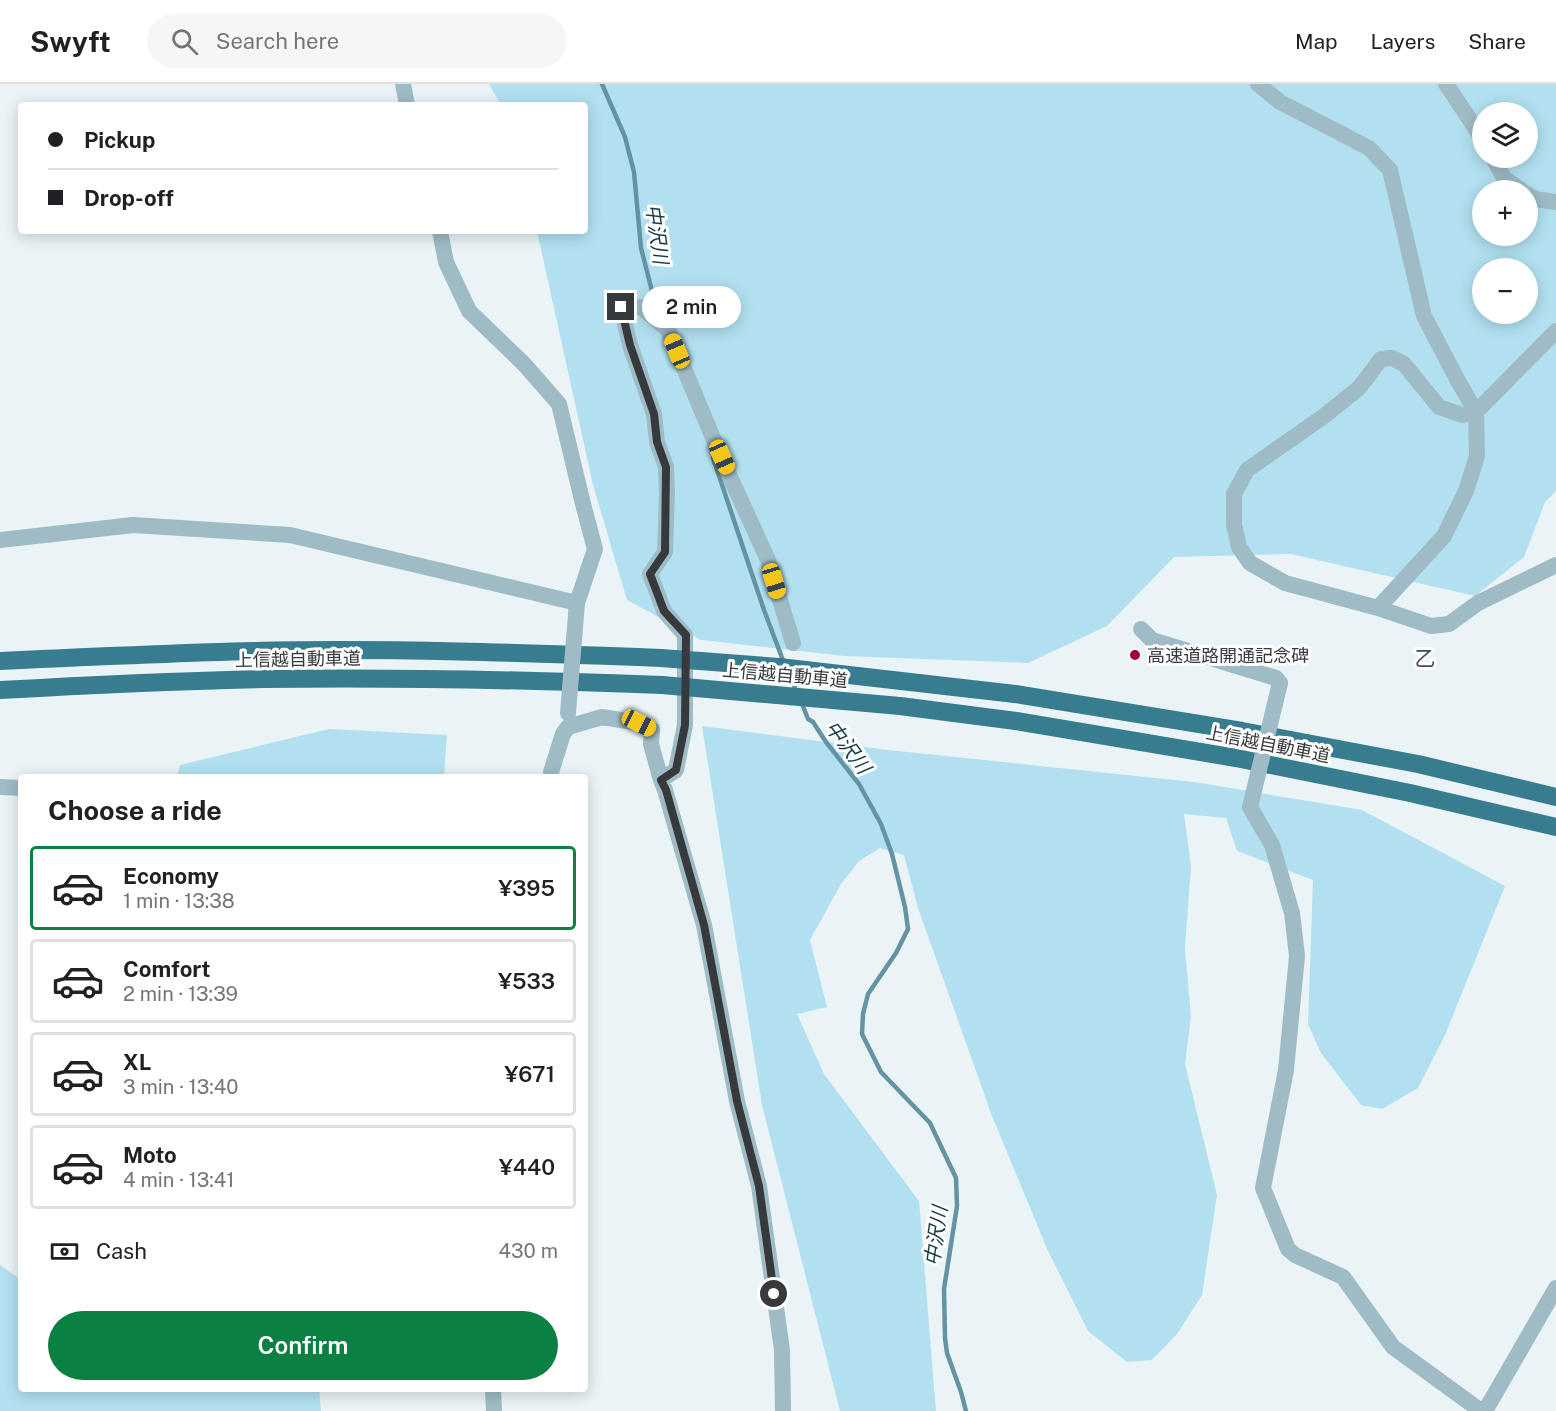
<!DOCTYPE html>
<meta charset="utf-8">
<style>
body{margin:0;font-family:"Public Sans","Noto Sans JP",sans-serif;background:#f6f6f6;color:#202124;height:100vh;display:flex;flex-direction:column;font-size:22px;white-space:nowrap}
*{box-sizing:border-box;margin:0}
p{font-size:20px;color:#757577}
.icon{flex:none;width:33px;height:33px;fill:none;stroke:currentColor;stroke-width:2;stroke-linecap:round;stroke-linejoin:round}
.map{position:relative;flex:1;overflow:hidden}
.side{position:absolute;left:18px;top:690px;width:570px;height:618px;display:flex;flex-direction:column;background:#fff;border-radius:6px;box-shadow:0 3px 15px #0003}
.side>*{flex:none}
.top-card{position:absolute;left:18px;top:18px;width:570px;height:132px;border-radius:6px;box-shadow:0 3px 15px #0003;display:grid;align-content:center;height:132px;padding:0 30px;background:#fff}
.tools{position:absolute;left:1472px;top:18px;display:grid;gap:12px}
.tools a{display:grid;place-items:center;width:66px;height:66px;border-radius:50%;background:#fff;box-shadow:0 3px 15px #0003;font-size:30px}
.end{position:absolute;width:27px;height:27px;margin:-14px;border:8px solid #373a3c;background:#fff;box-shadow:0 0 0 3px #fff}
.from{border-radius:50%}
.bubble{position:absolute;height:42px;border-radius:21px;background:#fff;box-shadow:0 3px 15px #0003;font-size:20px;font-weight:600;line-height:42px;text-align:center}
.car{position:absolute;width:18px;height:36px;margin:-18px -9px;border-radius:8px;box-shadow:0 0 4px 2px #0007;background:linear-gradient(#f5c518 24%,#345 0 40%,#f5c518 0 76%,#345 0 86%,#f5c518 0)}
.top-card b{display:flex;align-items:center;gap:21px;height:57px;font-size:22px}
.top-card b+b{border-top:2px solid #e0e0e0}
.top-card i{width:15px;height:15px;background:#202124}
ul{padding:0;list-style:none}
li{display:flex;align-items:center;gap:18px;height:84px;margin:0 12px 9px;padding:0 18px;border:3px solid #e0e0e0;border-radius:6px}
li div{flex:1}
li b{display:block;font-size:22px}
li em{font-style:normal;font-weight:600}
li.on{border-color:#0b8043}
li>.icon{width:54px;height:54px;stroke-width:1.5}
h2{padding:0 30px;font-size:27px;line-height:72px}
.pay{display:flex;align-items:center;gap:15px;height:66px;padding:0 30px;font-size:22px}
.pay p{margin-inline-start:auto}
.button{display:flex;gap:12px;margin-top:auto;padding:12px 30px}
.button a{flex:1;height:69px;border-radius:36px;background:#0b8043;color:#fff;font-size:24px;font-weight:600;line-height:69px;text-align:center}
header{display:flex;align-items:center;gap:36px;box-sizing:border-box;height:84px;padding:0 30px;background:#fff;border-bottom:2px solid #e0e0e0}
header strong{font-size:28px}
nav{display:flex;gap:33px;margin-inline-start:auto;font-size:21px}
.search{width:420px;height:54px;background:#f6f6f6;display:flex;align-items:center;gap:15px;box-sizing:border-box;padding:0 21px;border-radius:33px;color:#757577;font-size:22px}
.map>svg:first-child{display:block}
.green{fill:#b2e0f0;fill-rule:evenodd}
.lines{fill:none;stroke-linecap:round;stroke-linejoin:round}
.stream{stroke:#6494a4;stroke-width:4.5}
.street{stroke:#9fbbc5;stroke-width:16}
.highway{stroke:#387c90;stroke-width:18}
.street-bridge{stroke:#9fbbc5;stroke-width:16}
.highway-bridge{stroke:#387c90;stroke-width:18}
.route{stroke:#373a3c;stroke-width:8}
.poi-dot{fill:#a20336;stroke:#fefefe;stroke-width:2}
.labels{text-anchor:middle;dominant-baseline:central;stroke-width:6;stroke-linejoin:round;paint-order:stroke}
.poi-label{font-size:18px;fill:#373a3c;stroke:#fefefe;text-anchor:start}
.street-label{font-size:18px;fill:#373a3c;stroke:#fefefe}
.water-label{font-size:20px;font-style:italic;fill:#1a3a44;stroke:#fefefe}
.quarter-label{font-size:21px;fill:#454c4f;stroke:#fefefe}
</style>
<header>
<strong>Swyft</strong>
<div class="search"><svg class="icon" aria-label="search" viewBox="0 0 24 24"><circle cx="10" cy="10" r="6"/><path d="M15 15l6 6"/></svg>Search here</div>
<nav><a>Map</a><a>Layers</a><a>Share</a></nav>
</header>
<div class="map">
<svg width="1556" height="1327" viewBox="0 0 1556 1327">
<rect width="100%" height="100%" fill="#eaf3f6"/>
<path class="green" d="M489,0H1556V407L1545,418L1524,473L1475,512L1291,470L1174,473L1107,542L1028,579L844,572L701,556L627,516L593,401L537,147H585V21H501ZM1482,28H1527V74H1482ZM1482,106H1527V152H1482ZM1482,184H1527V230H1482Z
M702,642L888,666L1194,698L1362,726L1505,802L1445,951L1418,1004L1382,1025L1361,1021L1321,969L1308,940L1313,796L1237,767L1226,734L1184,730L1191,782L1185,865L1191,933L1185,980L1217,1111L1202,1211L1177,1250L1152,1276L1127,1278L1088,1247L1048,1167L992,1032L918,824L904,771L880,764L859,777L841,800L810,856L827,923L797,930L824,990L919,1117L936,1327H840L762,1021Z
M329,645L447,651L444,693H177L180,681Z
M0,1181L21,1196V1305H319L321,1327H0Z"/>
<g class="lines">
<path class="stream" d="M602,0L625,53L634,88L641,164L652,207L663,234
M713,374L764,526L784,579
M789,589L797,609
M801,617L808,635L813,638L826,658L859,700L881,740L892,770L905,823L908,845L896,869L868,910L863,930L862,950L881,988L930,1039L956,1094L957,1122L944,1205L945,1254L947,1269L961,1308L966,1327"/>
<path class="street" d="M403,0L407,21
M1258,0L1280,18L1369,64L1390,86L1424,232L1457,295L1476,328L1477,372L1466,407L1444,452L1378,524
M1446,0L1482,54
M1493,74L1504,94L1521,106
M1527,110L1535,115L1556,118
M1556,247L1476,328L1462,331L1439,323L1404,280L1392,274L1381,275L1359,304L1324,332L1247,386L1234,410V441L1239,463L1250,479L1285,499L1378,524L1431,542L1449,540L1478,519L1556,481
M0,456L133,441L290,451L577,519L595,465L583,420L559,320L524,280L469,227L446,178L440,147
M1141,545L1152,556L1276,594L1280,599
M551,688L563,650L568,643L602,633L639,639L652,646L651,660L661,696
M0,703L21,704
M1250,723L1272,761L1292,829L1297,872L1286,986L1263,1104L1288,1165L1295,1171L1343,1193L1393,1263L1481,1327
M493,1305L494,1327
M783,1327L782,1266L759,1102L737,1017L704,841L665,706L661,696L676,686L685,641V551L664,527L650,490L665,468L667,409L666,383L657,358L654,330L630,261L621,223H641L668,246L721,373L768,476L793,559
M1485,1327L1556,1204"/>
<path class="highway" d="M0,577C85,573 170,569 255,567C390,564 526,569 661,574
M0,606C88,601 175,597 263,595C396,593 529,596 662,601
M1015,610L1242,647L1418,680L1556,713
M1016,637L1236,674L1410,709L1556,743"/>
<path class="street-bridge" d="M568,629L577,519
M1250,723L1280,599"/>
<path class="highway-bridge" d="M661,574L779,583L1015,610
M662,601L900,622L1016,637"/>
</g>
<g class="lines">
<path class="route" d="M621,223L630,261L654,330L657,358L666,383L665,468L650,490L664,527L686,551L685,641L676,686L661,696L666,706L704,841L737,1017L759,1102L774,1210"/>
</g>
<circle class="poi-dot" cx="1135" cy="571" r="6"/>
<g class="labels">
<g class="poi-label">
<text x="1147" y="571">高速道路開通記念碑</text>
</g>
<g class="street-label">
<text transform="translate(298 575) rotate(-1)">上信越自動車道</text>
<text transform="translate(785 591) rotate(5)">上信越自動車道</text>
<text transform="translate(1268 660) rotate(11)">上信越自動車道</text>
</g>
<g class="water-label">
<text transform="translate(657 150) rotate(82)">中沢川</text>
<text transform="translate(848 663) rotate(53)">中沢川</text>
<text transform="translate(936 1152) rotate(-82)">中沢川</text>
</g>
<g class="quarter-label">
<text x="1425" y="574">乙</text>
</g>
</g>
</svg>
<div class="tools">
<a><svg class="icon" aria-label="layers" viewBox="0 0 24 24"><path d="M12 4l9 5-9 5-9-5zM3 14l9 5 9-5"/></svg></a>
<a>+</a>
<a>−</a>
</div>
<i class="end from" style="left:774px;top:1210px"></i>
<i class="end" style="left:621px;top:223px"></i>
<div class="bubble" style="left:642px;top:202px;width:99px">2 min</div>
<i class="car" style="left:677px;top:267px;rotate:337deg"></i>
<i class="car" style="left:722px;top:373px;rotate:156deg"></i>
<i class="car" style="left:774px;top:497px;rotate:163deg"></i>
<i class="car" style="left:639px;top:639px;rotate:117deg"></i>
<div class="top-card">
<b><i class="from"></i>Pickup</b>
<b><i></i>Drop-off</b>
</div>
<section class="side">
<h2>Choose a ride</h2>
<ul>
<li class="on"><svg class="icon" aria-label="car" viewBox="0 0 24 24"><path d="M5 17H2v-5l4-1 3-4h7l3 4 3 1v5h-3M9 17h6M6 11h13"/><circle cx="7" cy="17" r="2"/><circle cx="17" cy="17" r="2"/></svg><div><b>Economy</b><p>1 min · 13:38</p></div><em>¥395</em></li>
<li><svg class="icon" aria-label="car" viewBox="0 0 24 24"><path d="M5 17H2v-5l4-1 3-4h7l3 4 3 1v5h-3M9 17h6M6 11h13"/><circle cx="7" cy="17" r="2"/><circle cx="17" cy="17" r="2"/></svg><div><b>Comfort</b><p>2 min · 13:39</p></div><em>¥533</em></li>
<li><svg class="icon" aria-label="car" viewBox="0 0 24 24"><path d="M5 17H2v-5l4-1 3-4h7l3 4 3 1v5h-3M9 17h6M6 11h13"/><circle cx="7" cy="17" r="2"/><circle cx="17" cy="17" r="2"/></svg><div><b>XL</b><p>3 min · 13:40</p></div><em>¥671</em></li>
<li><svg class="icon" aria-label="car" viewBox="0 0 24 24"><path d="M5 17H2v-5l4-1 3-4h7l3 4 3 1v5h-3M9 17h6M6 11h13"/><circle cx="7" cy="17" r="2"/><circle cx="17" cy="17" r="2"/></svg><div><b>Moto</b><p>4 min · 13:41</p></div><em>¥440</em></li>
</ul>
<div class="pay"><svg class="icon" aria-label="cash" viewBox="0 0 24 24"><path d="M3 7h18v10H3z"/><circle cx="12" cy="12" r="2"/></svg>Cash<p>430 m</p></div>
<div class="button"><a>Confirm</a></div>
</section>
</div>
